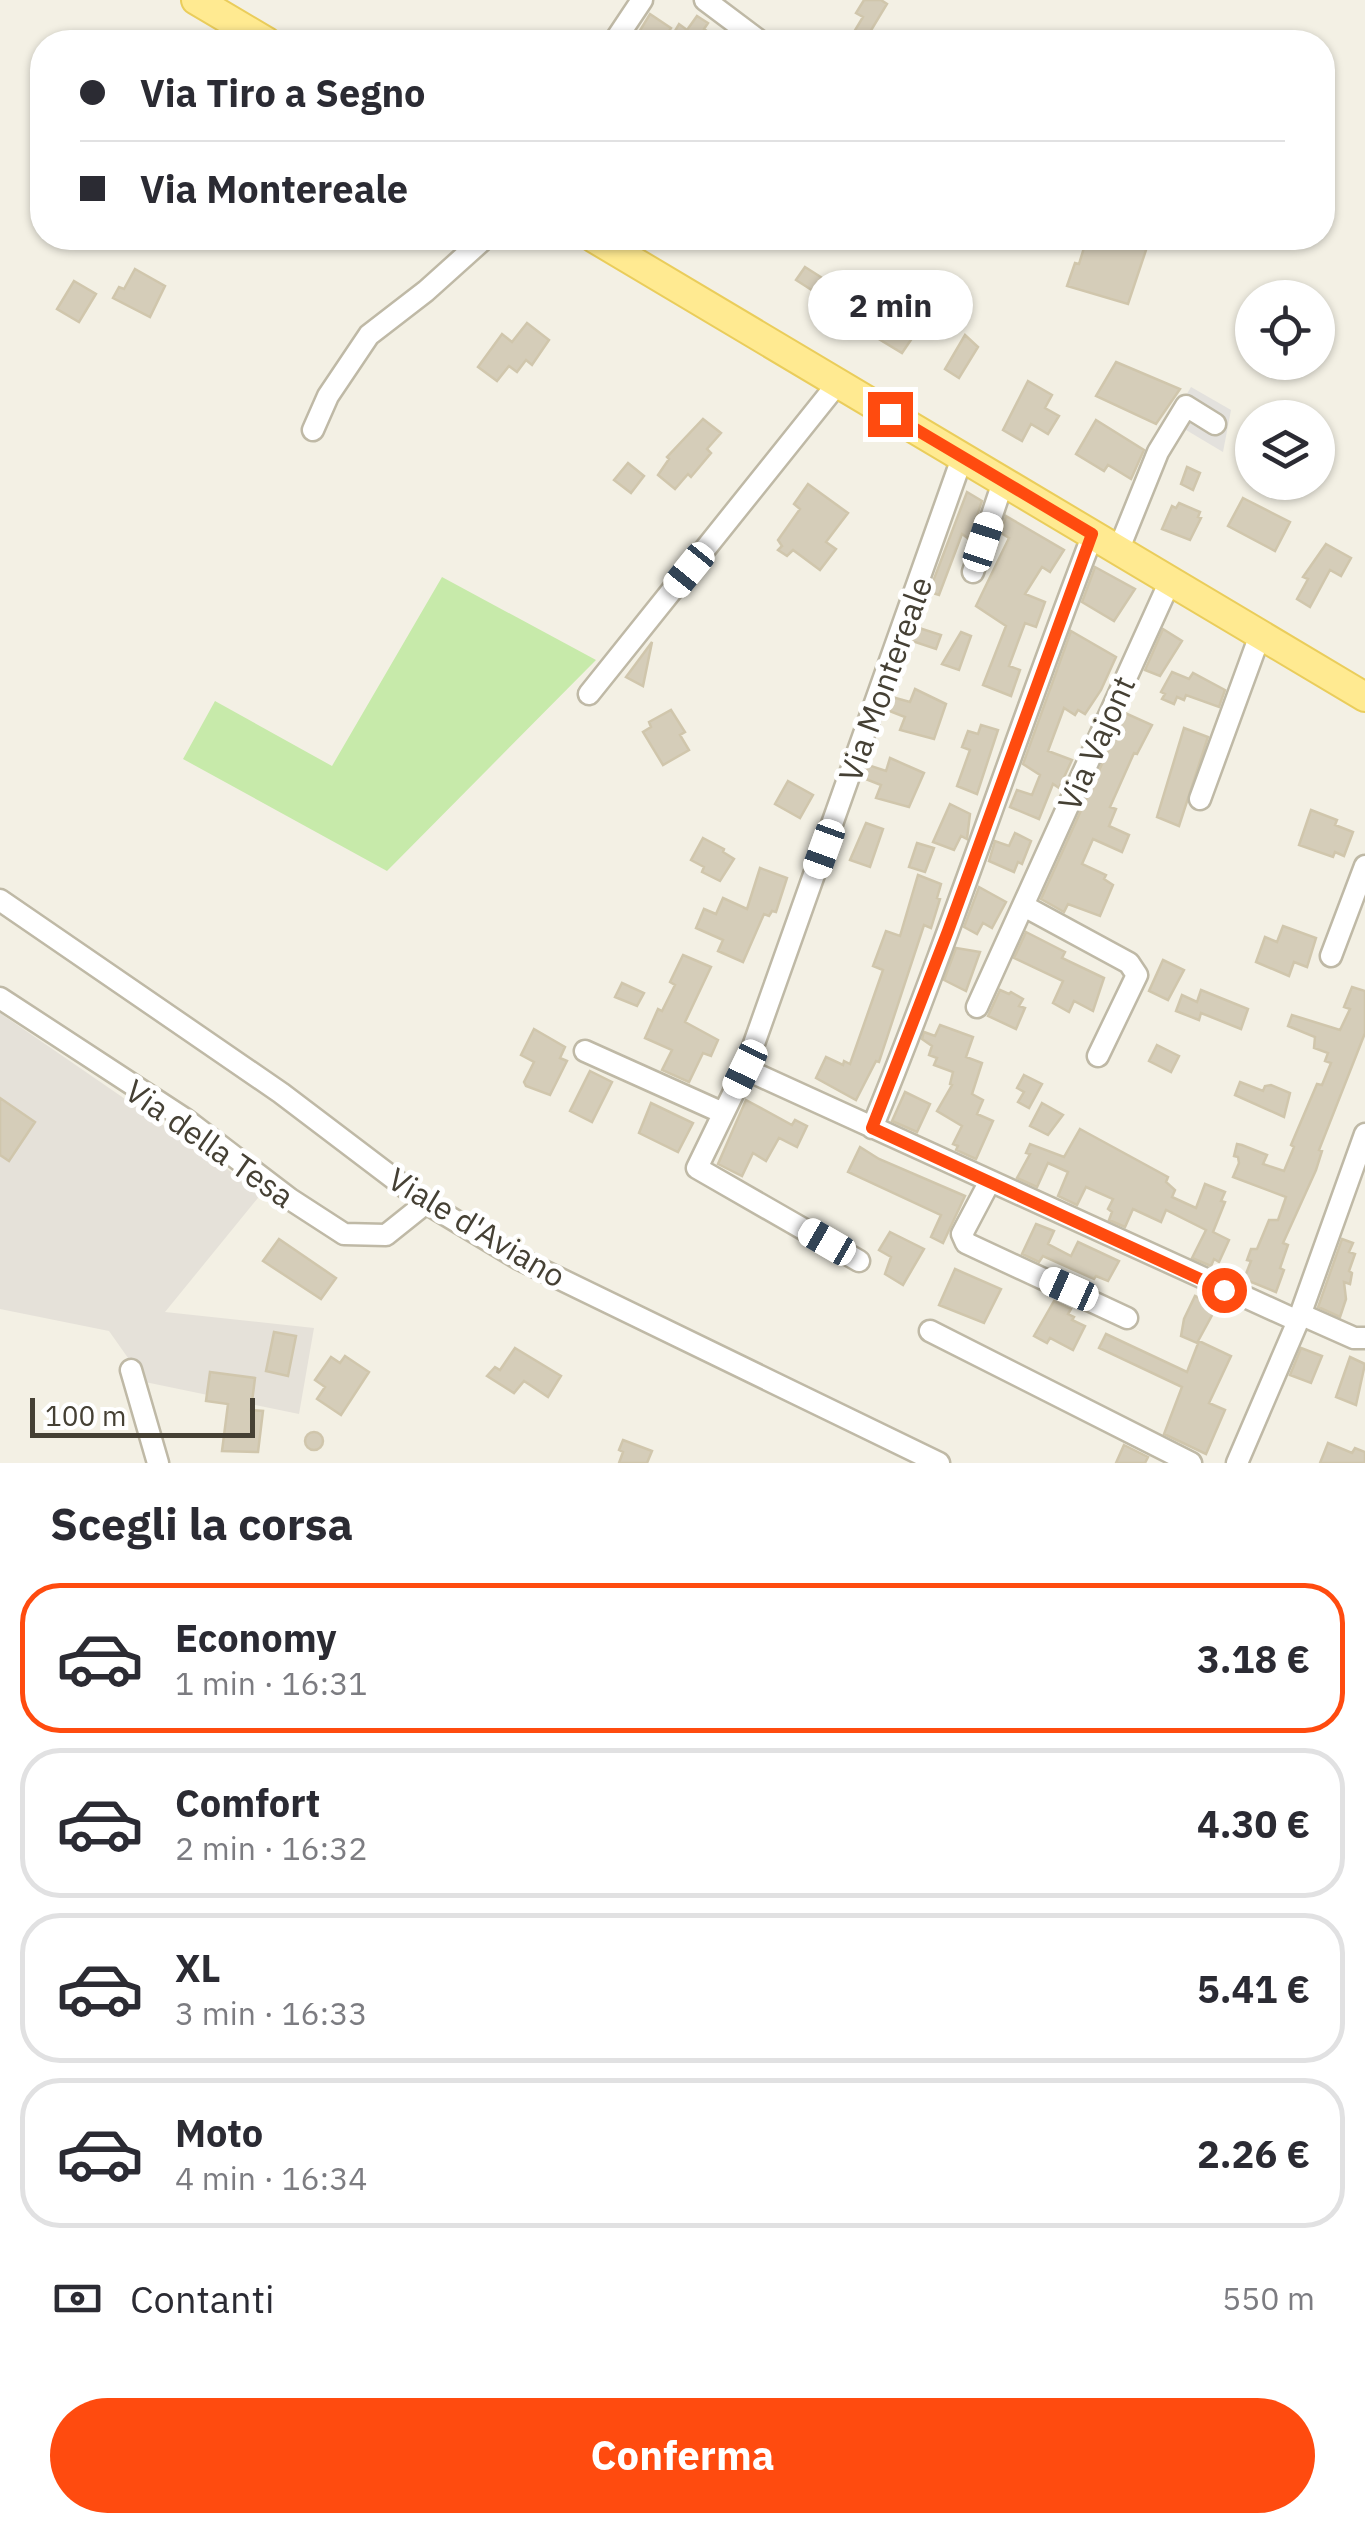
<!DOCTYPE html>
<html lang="it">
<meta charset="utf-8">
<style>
body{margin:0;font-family:"IBM Plex Sans",sans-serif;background:#f2f2f3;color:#2b2b33;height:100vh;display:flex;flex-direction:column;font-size:38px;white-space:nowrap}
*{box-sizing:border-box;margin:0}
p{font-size:32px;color:#7c7c81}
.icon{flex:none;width:55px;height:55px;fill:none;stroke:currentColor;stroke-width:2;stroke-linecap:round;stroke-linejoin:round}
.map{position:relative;height:1463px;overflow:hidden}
.side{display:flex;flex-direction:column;background:#fff;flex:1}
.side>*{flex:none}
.guide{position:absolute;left:30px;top:30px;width:1305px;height:220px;border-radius:40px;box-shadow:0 2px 8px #0004;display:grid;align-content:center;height:220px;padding:0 50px;background:#fff}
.buttons{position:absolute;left:1235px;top:280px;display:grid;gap:20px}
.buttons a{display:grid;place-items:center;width:100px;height:100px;border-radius:50%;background:#fff;box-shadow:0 2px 8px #0004;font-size:50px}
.scale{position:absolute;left:30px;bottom:25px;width:225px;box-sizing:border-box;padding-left:10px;border:5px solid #454034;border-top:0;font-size:28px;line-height:35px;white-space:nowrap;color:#454034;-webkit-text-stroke:8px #fff;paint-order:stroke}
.end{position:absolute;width:45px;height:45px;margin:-22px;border:12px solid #ff4b0f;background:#fff;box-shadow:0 0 0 5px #fff}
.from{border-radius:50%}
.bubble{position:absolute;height:70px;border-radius:35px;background:#fff;box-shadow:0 2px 8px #0004;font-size:32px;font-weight:800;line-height:70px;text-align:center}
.car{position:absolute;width:30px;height:60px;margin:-30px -15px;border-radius:12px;box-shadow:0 0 8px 2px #0007;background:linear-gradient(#fff 24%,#345 0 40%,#fff 0 76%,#345 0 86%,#fff 0)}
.guide b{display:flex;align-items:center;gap:35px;height:95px;font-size:38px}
.guide b+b{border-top:2px solid #e1e1e2}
.guide i{width:25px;height:25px;background:#2b2b33}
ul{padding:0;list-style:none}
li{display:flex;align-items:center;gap:30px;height:150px;margin:0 20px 15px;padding:0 30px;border:5px solid #e1e1e2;border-radius:40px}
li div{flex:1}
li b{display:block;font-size:38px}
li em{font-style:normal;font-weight:800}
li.active{border-color:#ff4b0f}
li>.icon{width:90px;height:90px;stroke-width:1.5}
h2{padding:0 50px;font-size:45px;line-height:120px}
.pay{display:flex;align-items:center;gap:25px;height:110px;padding:0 50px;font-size:38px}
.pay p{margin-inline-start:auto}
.button{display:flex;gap:20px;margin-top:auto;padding:20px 50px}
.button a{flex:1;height:115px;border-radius:60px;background:#ff4b0f;color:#fff;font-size:40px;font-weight:800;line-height:115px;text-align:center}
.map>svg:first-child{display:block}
.industrial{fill:#e5e1d9}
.green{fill:#c7eaaa}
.parking{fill:#e3e1dd}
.building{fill:#d5cdb9;stroke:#d0c6ac;stroke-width:2.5}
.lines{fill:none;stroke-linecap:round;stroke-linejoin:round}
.minor-casing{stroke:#bfb9a6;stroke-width:25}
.major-casing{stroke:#eacd5b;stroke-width:32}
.minor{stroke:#fff;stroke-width:20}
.major{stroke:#ffea91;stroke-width:28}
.route{stroke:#ff4b0f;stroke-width:12}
.labels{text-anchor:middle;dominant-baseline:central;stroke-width:10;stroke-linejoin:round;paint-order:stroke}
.street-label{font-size:32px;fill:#454034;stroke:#fff}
</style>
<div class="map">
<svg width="1365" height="1463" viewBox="0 0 1365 1463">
<rect width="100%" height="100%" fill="#f3f0e4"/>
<path class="industrial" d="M0,1013L262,1193L165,1312L314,1328L299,1414L145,1382L109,1331L0,1309Z"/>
<path class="green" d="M442,577L596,660L387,871L183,759L215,701L332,766Z"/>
<path class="parking" d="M1191,387L1231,410L1223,452L1171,421Z"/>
<path class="building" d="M864,0H881L887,4L864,42H848L863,17L856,13Z
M650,14L671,28L662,42H633Z
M697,16L708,23L704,29L722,42H679L672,36L679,24L687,30Z
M1087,238H1150L1128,304L1067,286L1075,263L1079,264Z
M805,267L846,293L844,296L848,299L845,304L850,308L842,320L819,306L824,298L796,280Z
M135,269L165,286L150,317L113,298L119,287L124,289Z
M74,281L96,294L79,322L57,309Z
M924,286L940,297L902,353L869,333L892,294L911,305Z
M527,323L549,340L532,365L526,360L517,372L509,366L497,381L478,367L502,334L512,342Z
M965,335L978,347L959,378L945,369Z
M1116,362L1180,389L1156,424L1096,396Z
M1028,381L1052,395L1045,408L1059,416L1048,434L1031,424L1022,441L1003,430Z
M703,419L721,433L707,449L711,453L691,477L688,474L675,489L658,475L669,459L667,457Z
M1096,420L1144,450L1131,479L1108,465L1104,471L1076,454Z
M628,463L644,476L631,493L614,480Z
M1187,467L1200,473L1193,490L1181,484Z
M808,484L848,513L826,542L836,549L820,570L793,550L787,556L778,550L782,546L778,540L800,509L794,504Z
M967,492L982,501L969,539L962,534L939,595L929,592Z
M1243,498L1290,522L1275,551L1228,526Z
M1179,503L1200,512L1198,517L1201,518L1190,540L1162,529L1172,506L1176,508Z
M1006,516L1064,550L1050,572L1042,567L1025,594L1045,602L1036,627L1025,623L1009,666L1020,670L1011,696L983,685L1006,626L976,606L1009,538L1001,533Z
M1326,544L1351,558L1341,576L1330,570L1310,607L1297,599L1308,579L1303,577Z
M1095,567L1135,589L1114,621L1082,602Z
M916,627L941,635L936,649L912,641Z
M1163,629L1182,641L1160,676L1145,670Z
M1071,631L1116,657L1101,690L1085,714L1078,710L1075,715L1064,708L1048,751L1072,760L1059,788L1053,784L1039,819L1010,807L1017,790L1032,795L1040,775L1023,764Z
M961,632L971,636L959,670L942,664Z
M652,642L643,686L626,677Z
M1172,672L1189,679L1193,673L1225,690L1219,707L1186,695L1184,700L1177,697L1174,704L1162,699L1165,694L1161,692Z
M915,689L946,704L934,739L900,730L905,717L887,710L892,697L910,702Z
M671,710L685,732L680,735L689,750L663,765L643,732L651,727L649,722Z
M1125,713L1152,725L1137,754L1134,753L1110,807L1116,809L1109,826L1129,835L1122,852L1093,839L1082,864L1106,875L1104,879L1113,885L1100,916L1068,904L1064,912L1041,899Z
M981,725L998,730L977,794L957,786L970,750L962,747L968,731L978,734Z
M1184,728L1208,737L1179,826L1157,817Z
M890,758L924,773L909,807L876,798L881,785L863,778L868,765L886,771Z
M788,781L813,795L800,818L775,804Z
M950,804L970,814L967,839L961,836L954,850L933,842Z
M1311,810L1337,820L1335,825L1353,832L1344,856L1335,852L1333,857L1299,845Z
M866,823L883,829L870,867L850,860Z
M1015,833L1031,841L1022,864L1018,862L1014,872L989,861L995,841L1009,846Z
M703,838L724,849L723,852L734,859L720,881L702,872L704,867L691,860Z
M917,843L934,848L925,872L909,867Z
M760,868L787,878L776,912L772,911L769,916L764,914L743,962L718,951L723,940L696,928L704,909L716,914L723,898L747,909Z
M918,875L941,884L937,898L940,899L931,928L924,925L879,1062L876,1061L856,1100L816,1078L826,1057L843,1065L844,1061L850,1064L883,970L873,966L886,931L900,936Z
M979,887L1006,902L992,928L983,923L977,934L964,927Z
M1283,926L1316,938L1307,967L1294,962L1289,976L1256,962L1265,937L1277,942Z
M1026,932L1065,952L1062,958L1104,978L1093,1011L1074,1001L1069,1012L1053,1003L1063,981L1014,958Z
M956,948L980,952L966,991L944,980Z
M683,955L711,967L685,1022L718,1040L711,1056L703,1053L689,1082L662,1070L672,1050L645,1038L658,1009L662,1011L675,985L670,982Z
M1163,960L1184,970L1168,1000L1149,991Z
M622,983L644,993L637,1006L615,997Z
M1352,987L1365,991V1033L1319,1150L1322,1151L1316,1170L1283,1243L1288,1245L1280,1268L1284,1270L1276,1292L1244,1279L1251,1261L1247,1260L1251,1249H1257L1269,1220H1278L1286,1197L1233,1177L1239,1163L1238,1157L1234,1156L1237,1144L1242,1145L1267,1155L1263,1164L1284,1171L1294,1147L1291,1145L1317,1084L1322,1085L1331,1063L1325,1061L1328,1053L1314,1048L1315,1037L1288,1026L1292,1015L1340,1030L1350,1009L1344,1007Z
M1000,990L1009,994L1011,992L1023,999L1019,1006L1025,1008L1016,1029L988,1016Z
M1201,990L1248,1009L1241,1029L1201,1013L1199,1020L1176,1011L1182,995L1197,1002Z
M940,1025L973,1037L966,1057L982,1063L972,1094L983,1100L977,1114L993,1121L976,1159L956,1150L958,1146L953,1144L962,1126L937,1111L952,1085L950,1084L953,1072L934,1065L937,1058L929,1055L932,1046L922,1039L924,1032L935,1036Z
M534,1029L565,1047L560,1058L567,1061L550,1095L526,1086L524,1082L534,1062L521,1055Z
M1157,1045L1179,1056L1171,1072L1149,1061Z
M590,1071L612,1082L592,1122L570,1111Z
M1024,1075L1042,1084L1029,1108L1018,1102L1024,1092L1017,1088Z
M1240,1082L1263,1091L1265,1086L1271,1085L1290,1093L1284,1117L1235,1095Z
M905,1092L930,1104L917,1132L892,1121Z
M0,1098L35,1122L9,1161L0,1155Z
M746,1100L792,1125L795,1120L807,1126L797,1147L779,1138L766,1161L753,1153L742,1176L718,1164Z
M651,1103L693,1123L678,1152L639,1133Z
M1042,1103L1063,1115L1048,1135L1030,1126Z
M1080,1129L1168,1177L1166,1182L1175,1190L1172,1197L1196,1208L1205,1184L1225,1192L1221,1201L1225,1202L1213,1232L1229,1240L1219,1262L1214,1259L1211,1266L1192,1258L1206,1230L1166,1210L1161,1222L1133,1209L1125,1227L1109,1220L1112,1212L1108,1209L1113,1199L1086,1187L1077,1205L1058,1196L1068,1172L1048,1163L1037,1187L1017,1178L1030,1154L1026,1153L1030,1144L1064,1157Z
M860,1147L879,1159L965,1196L943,1243L931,1237L941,1215L848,1172Z
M1036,1224L1054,1231L1048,1244L1071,1256L1078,1242L1119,1261L1108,1281L1096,1276L1094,1279L1043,1256L1039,1262L1022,1254Z
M890,1232L924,1249L903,1285L885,1274L891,1257L879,1250Z
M279,1239L336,1278L321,1299L263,1261Z
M1342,1239L1353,1243L1349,1252L1355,1254L1349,1271L1352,1273L1350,1284L1344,1282L1346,1299L1340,1317L1318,1307Z
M955,1269L1001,1289L984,1323L939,1305Z
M1195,1296L1217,1306L1197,1343L1181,1336L1184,1319Z
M1054,1301L1071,1309L1068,1314L1074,1317L1072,1320L1085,1326L1073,1350L1050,1338L1047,1343L1034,1336Z
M274,1332L296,1336L288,1376L266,1371Z
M1106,1334L1187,1372L1199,1341L1231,1356L1209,1403L1225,1410L1206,1454L1164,1434L1182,1387L1099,1348Z
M515,1348L561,1376L548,1397L524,1381L514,1393L487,1376L495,1367L500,1370Z
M1301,1348L1322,1356L1311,1383L1290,1375Z
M345,1356L369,1372L341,1415L317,1399L325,1387L315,1380L331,1357L340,1363Z
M1350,1357L1365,1364L1356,1405L1336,1397Z
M210,1372L255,1378L251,1410L263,1411L258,1452L222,1451L228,1404L206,1401Z
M305 1441a9 9 0 1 1 18 0a9 9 0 1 1-18 0Z
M623,1440L652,1451L647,1463H619L623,1452L619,1450Z
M1328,1443L1352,1453L1355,1448L1365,1452V1463H1320Z
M1124,1445L1148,1457L1145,1463H1116Z"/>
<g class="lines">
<defs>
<path id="minor" d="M705,0L761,42
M614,42L642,0
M313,430L328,396L369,335L426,291L485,238
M1118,551L1158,452L1186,406L1215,424
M973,572L1003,482
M589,694L838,383
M1200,799L1260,635
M0,900L281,1093L426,1203L519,1259L939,1463
M1024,906L1129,963L1137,975L1098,1056
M1331,956L1365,866
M0,998L185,1119L290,1199L344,1234L386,1235L426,1203
M977,1007L1170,581
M585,1051L723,1113
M745,1069L962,458
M872,1128C952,933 1017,731 1093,534
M990,1181L962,1234L966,1243L1127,1318
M859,1261L697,1168L745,1069L1298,1321
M1300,1314L1354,1338H1365
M930,1331L1191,1463
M131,1370L158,1463
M1237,1463L1298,1321L1365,1134"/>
<path id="major" d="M196,0L267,42
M594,238L1365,697"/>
</defs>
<use href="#minor" class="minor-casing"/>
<use href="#major" class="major-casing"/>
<use href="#minor" class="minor"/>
<use href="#major" class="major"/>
</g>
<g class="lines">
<path class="route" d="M890,414L1092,534L948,931L872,1128L1224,1290"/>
</g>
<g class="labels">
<g class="street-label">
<text transform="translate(885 679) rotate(-70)">Via Montereale</text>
<text transform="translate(1096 743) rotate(-66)">Via Vajont</text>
<text transform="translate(210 1143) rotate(35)">Via della Tesa</text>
<text transform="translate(477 1227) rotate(31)">Viale d'Aviano</text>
</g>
</g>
</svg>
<div class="buttons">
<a><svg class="icon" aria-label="locate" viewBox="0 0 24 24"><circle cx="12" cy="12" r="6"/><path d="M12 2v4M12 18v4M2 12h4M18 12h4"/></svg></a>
<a><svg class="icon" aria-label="layers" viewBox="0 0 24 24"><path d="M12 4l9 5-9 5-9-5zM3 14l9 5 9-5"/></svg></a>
</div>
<div class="scale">100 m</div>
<i class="end from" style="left:1224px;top:1290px"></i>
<i class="end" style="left:890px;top:414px"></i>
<div class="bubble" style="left:808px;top:270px;width:165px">2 min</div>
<i class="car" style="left:983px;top:542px;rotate:18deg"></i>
<i class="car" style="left:689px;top:570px;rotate:219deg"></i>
<i class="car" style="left:824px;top:849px;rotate:200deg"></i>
<i class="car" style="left:745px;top:1069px;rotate:206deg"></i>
<i class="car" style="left:827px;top:1242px;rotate:300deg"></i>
<i class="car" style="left:1069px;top:1289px;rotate:294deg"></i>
<div class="guide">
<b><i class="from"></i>Via Tiro a Segno</b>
<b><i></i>Via Montereale</b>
</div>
</div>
<section class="side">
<h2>Scegli la corsa</h2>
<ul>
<li class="active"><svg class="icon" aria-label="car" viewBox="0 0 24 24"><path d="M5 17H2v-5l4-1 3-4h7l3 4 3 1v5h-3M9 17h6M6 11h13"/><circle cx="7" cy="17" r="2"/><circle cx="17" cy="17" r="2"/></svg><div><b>Economy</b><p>1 min · 16:31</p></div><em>3.18 €</em></li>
<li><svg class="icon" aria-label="car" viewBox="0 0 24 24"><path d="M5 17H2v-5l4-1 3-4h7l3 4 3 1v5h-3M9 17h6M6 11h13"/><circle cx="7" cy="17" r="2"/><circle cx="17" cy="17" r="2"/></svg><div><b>Comfort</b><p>2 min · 16:32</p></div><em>4.30 €</em></li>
<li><svg class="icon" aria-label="car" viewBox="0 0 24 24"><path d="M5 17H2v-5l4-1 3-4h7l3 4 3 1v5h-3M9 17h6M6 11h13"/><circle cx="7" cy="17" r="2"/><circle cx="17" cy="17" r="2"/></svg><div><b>XL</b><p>3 min · 16:33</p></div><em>5.41 €</em></li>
<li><svg class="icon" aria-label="car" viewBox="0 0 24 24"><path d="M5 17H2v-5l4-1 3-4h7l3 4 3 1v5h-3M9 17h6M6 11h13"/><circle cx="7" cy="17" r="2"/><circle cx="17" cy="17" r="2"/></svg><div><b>Moto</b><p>4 min · 16:34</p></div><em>2.26 €</em></li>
</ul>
<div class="pay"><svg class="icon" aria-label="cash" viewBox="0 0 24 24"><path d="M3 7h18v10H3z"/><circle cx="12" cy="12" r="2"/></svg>Contanti<p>550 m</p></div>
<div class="button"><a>Conferma</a></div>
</section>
